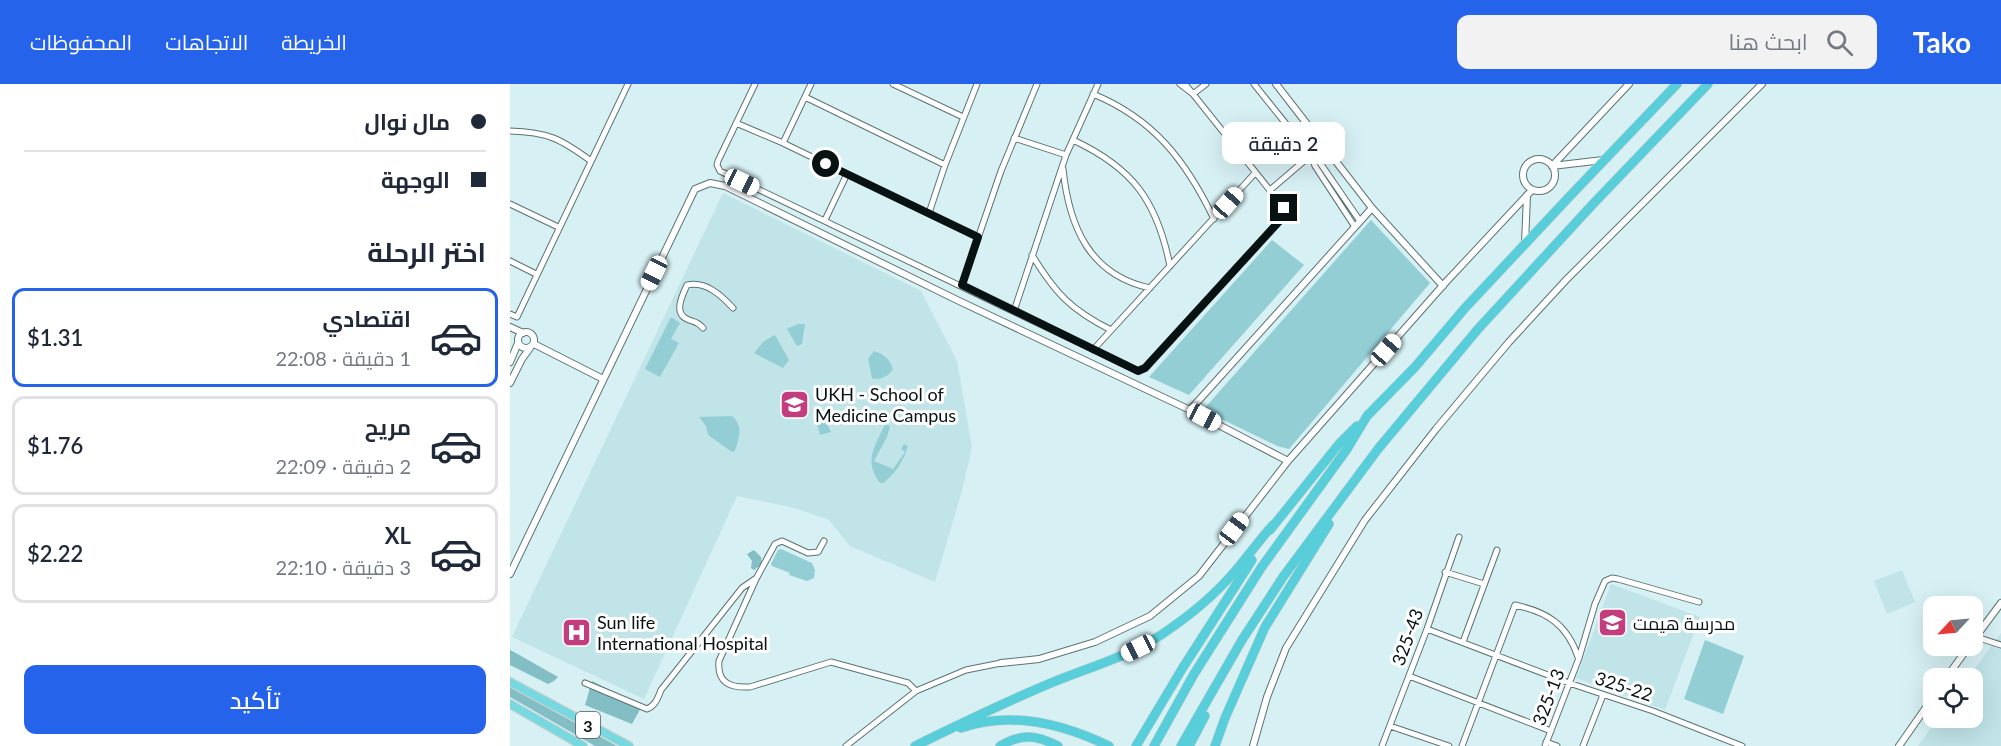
<!DOCTYPE html>
<html lang="ar">
<meta charset="utf-8">
<style>
body{margin:0;font-family:Lato,Cairo,sans-serif;background:#f2f2f3;color:#1f2937;direction:rtl;height:100vh;display:flex;flex-direction:column;font-size:22px;white-space:nowrap}
*{box-sizing:border-box;margin:0}
p{font-size:20px;color:#747a83}
.icon{flex:none;width:33px;height:33px;fill:none;stroke:currentColor;stroke-width:2;stroke-linecap:round;stroke-linejoin:round}
.map{position:relative;flex:1;overflow:hidden;direction:ltr}
.drawer{display:flex;flex-direction:column;background:#fff;width:510px}
.drawer>*{flex:none}
.guide{display:grid;align-content:center;height:132px;padding:0 24px;background:#fff}
.needle{width:39px;rotate:244deg}
.buttons{position:absolute;left:1413px;top:512px;display:grid;gap:12px}
.buttons a{display:grid;place-items:center;width:60px;height:60px;border-radius:12px;background:#fff;box-shadow:0 6px 24px #0002;font-size:30px}
.end{position:absolute;width:27px;height:27px;margin:-14px;border:8px solid #081213;background:#fff;box-shadow:0 0 0 3px #fff}
.from{border-radius:50%}
.bubble{position:absolute;height:42px;border-radius:12px;background:#fff;box-shadow:0 6px 24px #0002;font-size:20px;font-weight:600;line-height:42px;text-align:center;direction:rtl}
.car{position:absolute;width:18px;height:36px;margin:-18px -9px;border-radius:8px;box-shadow:0 0 4px 2px #0007;background:linear-gradient(#fff 24%,#345 0 40%,#fff 0 76%,#345 0 86%,#fff 0)}
.guide b{display:flex;align-items:center;gap:21px;height:57px;font-size:22px}
.guide b+b{border-top:2px solid #e0e1e3}
.guide i{width:15px;height:15px;background:#1f2937}
ul{padding:0;list-style:none}
li{display:flex;align-items:center;gap:18px;height:99px;margin:0 12px 9px;padding:0 12px;border:3px solid #e0e1e3;border-radius:12px}
li div{flex:1}
li b{display:block;font-size:22px}
li em{font-style:normal;font-weight:600}
li.selected{border-color:#2563eb}
li>.icon{width:54px;height:54px;stroke-width:1.5}
h2{padding:0 24px;font-size:27px;line-height:72px}
.primary-button{display:flex;gap:12px;margin-top:auto;padding:12px 24px}
.primary-button a{flex:1;height:69px;border-radius:12px;background:#2563eb;color:#fff;font-size:24px;font-weight:600;line-height:69px;text-align:center}
header{display:flex;align-items:center;gap:36px;box-sizing:border-box;height:84px;padding:0 30px;background:#2563eb;color:#fff}
header strong{font-size:28px}
nav{display:flex;gap:33px;margin-inline-start:auto;font-size:21px}
.search{width:420px;height:54px;background:#f2f2f3;display:flex;align-items:center;gap:15px;box-sizing:border-box;padding:0 21px;border-radius:12px;color:#747a83;font-size:22px}
main{display:flex;flex:1;min-height:0}
.map>svg:first-child{display:block}
.built{fill:#c0e4e8}
.green{fill:#92ced4}
.forest{fill:#82bec4}
.lines{fill:none;stroke-linecap:round;stroke-linejoin:round}
.minor-casing{stroke:#5b7375;stroke-width:7}
.tertiary-casing{stroke:#5b7375;stroke-width:8}
.trunk-casing{stroke:#ced0d0;stroke-width:10}
.motorway-casing{stroke:#ced0d0;stroke-width:10}
.minor{stroke:#fff;stroke-width:5}
.tertiary{stroke:#fff;stroke-width:6}
.trunk{stroke:#78d8e0;stroke-width:8}
.motorway{stroke:#57ced9;stroke-width:9}
.route{stroke:#081213;stroke-width:8}
.labels{text-anchor:middle;dominant-baseline:central;stroke-width:6;stroke-linejoin:round;paint-order:stroke}
.shield{fill:#fff;stroke:#52595a;stroke-width:1.5}
.shield-label{font-size:16px;font-weight:bold;fill:#081213}
.poi-label{font-size:18px;fill:#081213;stroke:#fff;text-anchor:start}
.street-label{font-size:18px;fill:#081213;stroke:#fff}
</style>
<header>
<strong>Tako</strong>
<div class="search"><svg class="icon" aria-label="search" viewBox="0 0 24 24"><circle cx="10" cy="10" r="6"/><path d="M15 15l6 6"/></svg>ابحث هنا</div>
<nav><a>الخريطة</a><a>الاتجاهات</a><a>المحفوظات</a></nav>
</header>
<main>
<div class="map">
<svg width="1491" height="662" viewBox="0 0 1491 662">
<rect width="100%" height="100%" fill="#d6f0f3"/>
<path class="built" d="M213,109L411,207L447,277L462,363L452,407L425,498L340,462L319,436L285,424L227,412L134,615L2,553Z
M1392,486L1405,518L1377,530L1364,497Z
M1101,500L1190,533L1155,626L1066,594Z
M1491,549V662H1408L1429,633H1462V594H1458Z"/>
<path class="green" d="M861,136L920,199L779,365L767,362L693,326Z
M762,156L794,181L679,311L639,293Z
M161,233L170,239L161,255L169,259L150,293L135,285Z
M288,240H295L292,260L287,262L277,245Z
M265,251L279,276L273,284L244,269L254,257Z
M364,267C374,270 381,276 383,286C377,292 371,297 362,294L358,275Z
M310,327L321,348L310,351L305,330Z
M222,332C234,343 229,353 225,367L222,368L198,351L196,342L189,333Z
M375,340L380,342L377,353L364,377L383,385L395,368L391,365L394,360L398,362C393,378 386,389 373,399H370C353,376 365,363 375,340Z
M271,465L302,479L305,486L304,494L297,497L279,491L280,489L262,482L261,480L268,466Z
M1195,556L1234,572L1213,630L1174,615Z"/>
<path class="forest" d="M244,466L251,473L252,480L244,486L241,484L242,477L237,470Z
M0,566L4,568L48,593L44,597L38,600L0,581Z
M82,597L132,622L122,640L75,621Z
M0,603L107,662H85L0,613Z"/>
<g class="lines">
<defs>
<path id="minor" d="M245,0L208,77L207,81L210,87L628,287L635,284L774,132V124L675,0
M383,0L453,33
M670,0L683,10L696,0
M744,0L801,71L808,76L850,137
M583,10C644,35 676,77 704,135
M295,13L435,81
M226,39L273,59L467,153
M0,47C38,48 51,55 81,77
M504,54L556,71
M563,56C623,84 647,117 660,182
M273,59L301,0
M801,71L805,82L845,143
M553,85C559,142 579,191 640,204
M760,106L801,71
M0,120L46,142
M419,129L435,81L467,0
M315,136L337,90
M522,171C545,209 561,226 601,246
M0,177L24,189
M452,201L491,87L527,0
M504,227L556,71L588,0
M0,230L7,233L118,0
M193,244C185,235 183,239 175,234C164,227 173,210 177,201C196,197 211,211 223,224
M583,266L745,89
M314,457L308,468L298,469L272,457L265,460L246,495L209,577C207,599 220,604 240,603L321,578L398,599L406,607
M935,488L974,500
M917,545L1059,599L1143,627L1232,662
M1466,553L1491,561
M953,558L987,466
M899,592L1041,647
M75,599L137,625C145,622 148,614 151,606L232,504L245,495
M880,642L939,662
M1036,658L1047,662
M336,662L406,607L456,586L491,579
M872,662L917,545L949,453
M952,662L1005,521C1037,528 1057,540 1068,573
M1035,662L1069,574L1085,520L1095,497L1102,494L1108,495L1189,518
M1073,662L1093,611"/>
<path id="tertiary" d="M766,0L862,124L933,202
M1013 91a16 16 0 1 1 32 0a16 16 0 1 1-32 0Z
M1042,82L1119,0
M1042,82L1093,76
M1015,160L1017,111
M0,243L13,249
M8 256a8 8 0 1 1 16 0a8 8 0 1 1-16 0Z
M24,260L93,295
M0,278L8,259
M0,299L12,275L20,264
M680,326L862,124
M0,490L185,105L200,99L215,102L447,216L680,326L778,377
M1462,558L1491,519
M491,579L529,575L585,558L640,532L689,492L778,377L936,198L1022,106
M1436,594L1460,561
M743,662L757,613L776,564L855,436L926,345L999,258L1056,196L1252,0
M1389,662L1424,612"/>
<path id="trunk" d="M0,598L119,662
M0,620L73,662"/>
<path id="motorway" d="M760,446L829,360L847,342
M451,644C501,626 553,640 599,662
M405,662C450,640 495,618 541,599C582,582 625,571 661,544C687,526 711,505 731,480C742,467 751,454 763,441
M490,662C512,649 526,651 548,662
M626,662L672,585L742,476
M644,662L684,590L751,484L837,365L857,332L905,283L955,224L1060,112L1167,0
M671,662L732,556L773,493L868,365L968,245L1083,120L1198,0
M679,662L695,632
M705,662L715,634L755,543L819,440"/>
</defs>
<use href="#minor" class="minor-casing"/>
<use href="#tertiary" class="tertiary-casing"/>
<use href="#trunk" class="trunk-casing"/>
<use href="#motorway" class="motorway-casing"/>
<use href="#minor" class="minor"/>
<use href="#tertiary" class="tertiary"/>
<use href="#trunk" class="trunk"/>
<use href="#motorway" class="motorway"/>
</g>
<g class="lines">
<path class="route" d="M316,80L468,153L452,201L628,287L635,284L774,132V124"/>
</g>
<defs>
<symbol id="university-square" viewBox="-11 -11 22 22"><rect x="-9" y="-9" width="18" height="18" rx="4" fill="#c23c7e" stroke="#fff"/><path d="M0-5L7-2L0 1L-7-2ZM-4 1L0 2.5L4 1V4Q0 6-4 4Z" fill="#fff"/></symbol>
<symbol id="school-square" viewBox="-11 -11 22 22"><rect x="-9" y="-9" width="18" height="18" rx="4" fill="#c23c7e" stroke="#fff"/><path d="M0-5L7-2L0 1L-7-2ZM-4 1L0 2.5L4 1V4Q0 6-4 4Z" fill="#fff"/></symbol>
<symbol id="hospital-square" viewBox="-11 -11 22 22"><rect x="-9" y="-9" width="18" height="18" rx="4" fill="#c23c7e" stroke="#fff"/><path d="M-5-5h3v3.5h4V-5h3V5h-3V1.5h-4V5h-3Z" fill="#fff"/></symbol>
</defs>
<g fill-rule="evenodd">
<use href="#university-square" x="268" y="304" width="33" height="33"/>
<use href="#school-square" x="1086" y="522" width="33" height="33"/>
<use href="#hospital-square" x="50" y="532" width="33" height="33"/>
</g>
<g class="labels">
<rect class="shield" x="66" y="628" width="24" height="26" rx="4.5"/>
<g class="shield-label">
<text x="78" y="641">3</text>
</g>
<g class="poi-label">
<text x="305" y="310">UKH - School of<tspan x="305" dy="21">Medicine Campus</tspan></text>
<text x="87" y="538">Sun life<tspan x="87" dy="21">International Hospital</tspan></text>
<text x="1123" y="539">مدرسة هيمت</text>
</g>
<g class="street-label">
<text transform="translate(897 553) rotate(-70)">325-43</text>
<text transform="translate(1114 602) rotate(18)">325-22</text>
<text transform="translate(1038 613) rotate(-69)">325-13</text>
</g>
</g>
</svg>
<div class="buttons">
<a><svg class="needle" viewBox="-14 -14 28 28"><path d="M0-13l5 13h-10z" fill="#e53935"/><path d="M0 13l5-13h-10z" fill="#747a83"/></svg></a>
<a><svg class="icon" aria-label="locate" viewBox="0 0 24 24"><circle cx="12" cy="12" r="6"/><path d="M12 2v4M12 18v4M2 12h4M18 12h4"/></svg></a>
</div>
<i class="end from" style="left:316px;top:80px"></i>
<i class="end" style="left:774px;top:124px"></i>
<div class="bubble" style="left:712px;top:38px;width:123px">2 دقيقة</div>
<i class="car" style="left:232px;top:98px;rotate:115deg"></i>
<i class="car" style="left:718px;top:119px;rotate:42deg"></i>
<i class="car" style="left:144px;top:189px;rotate:206deg"></i>
<i class="car" style="left:876px;top:266px;rotate:41deg"></i>
<i class="car" style="left:694px;top:333px;rotate:118deg"></i>
<i class="car" style="left:724px;top:445px;rotate:37deg"></i>
<i class="car" style="left:628px;top:564px;rotate:243deg"></i>
</div>
<section class="drawer">
<div class="guide">
<b><i class="from"></i>مال نوال</b>
<b><i></i>الوجهة</b>
</div>
<h2>اختر الرحلة</h2>
<ul>
<li class="selected"><svg class="icon" aria-label="car" viewBox="0 0 24 24"><path d="M5 17H2v-5l4-1 3-4h7l3 4 3 1v5h-3M9 17h6M6 11h13"/><circle cx="7" cy="17" r="2"/><circle cx="17" cy="17" r="2"/></svg><div><b>اقتصادي</b><p>1 دقيقة · 22:08</p></div><em>$1.31</em></li>
<li><svg class="icon" aria-label="car" viewBox="0 0 24 24"><path d="M5 17H2v-5l4-1 3-4h7l3 4 3 1v5h-3M9 17h6M6 11h13"/><circle cx="7" cy="17" r="2"/><circle cx="17" cy="17" r="2"/></svg><div><b>مريح</b><p>2 دقيقة · 22:09</p></div><em>$1.76</em></li>
<li><svg class="icon" aria-label="car" viewBox="0 0 24 24"><path d="M5 17H2v-5l4-1 3-4h7l3 4 3 1v5h-3M9 17h6M6 11h13"/><circle cx="7" cy="17" r="2"/><circle cx="17" cy="17" r="2"/></svg><div><b>XL</b><p>3 دقيقة · 22:10</p></div><em>$2.22</em></li>
</ul>
<div class="primary-button"><a>تأكيد</a></div>
</section>
</main>
